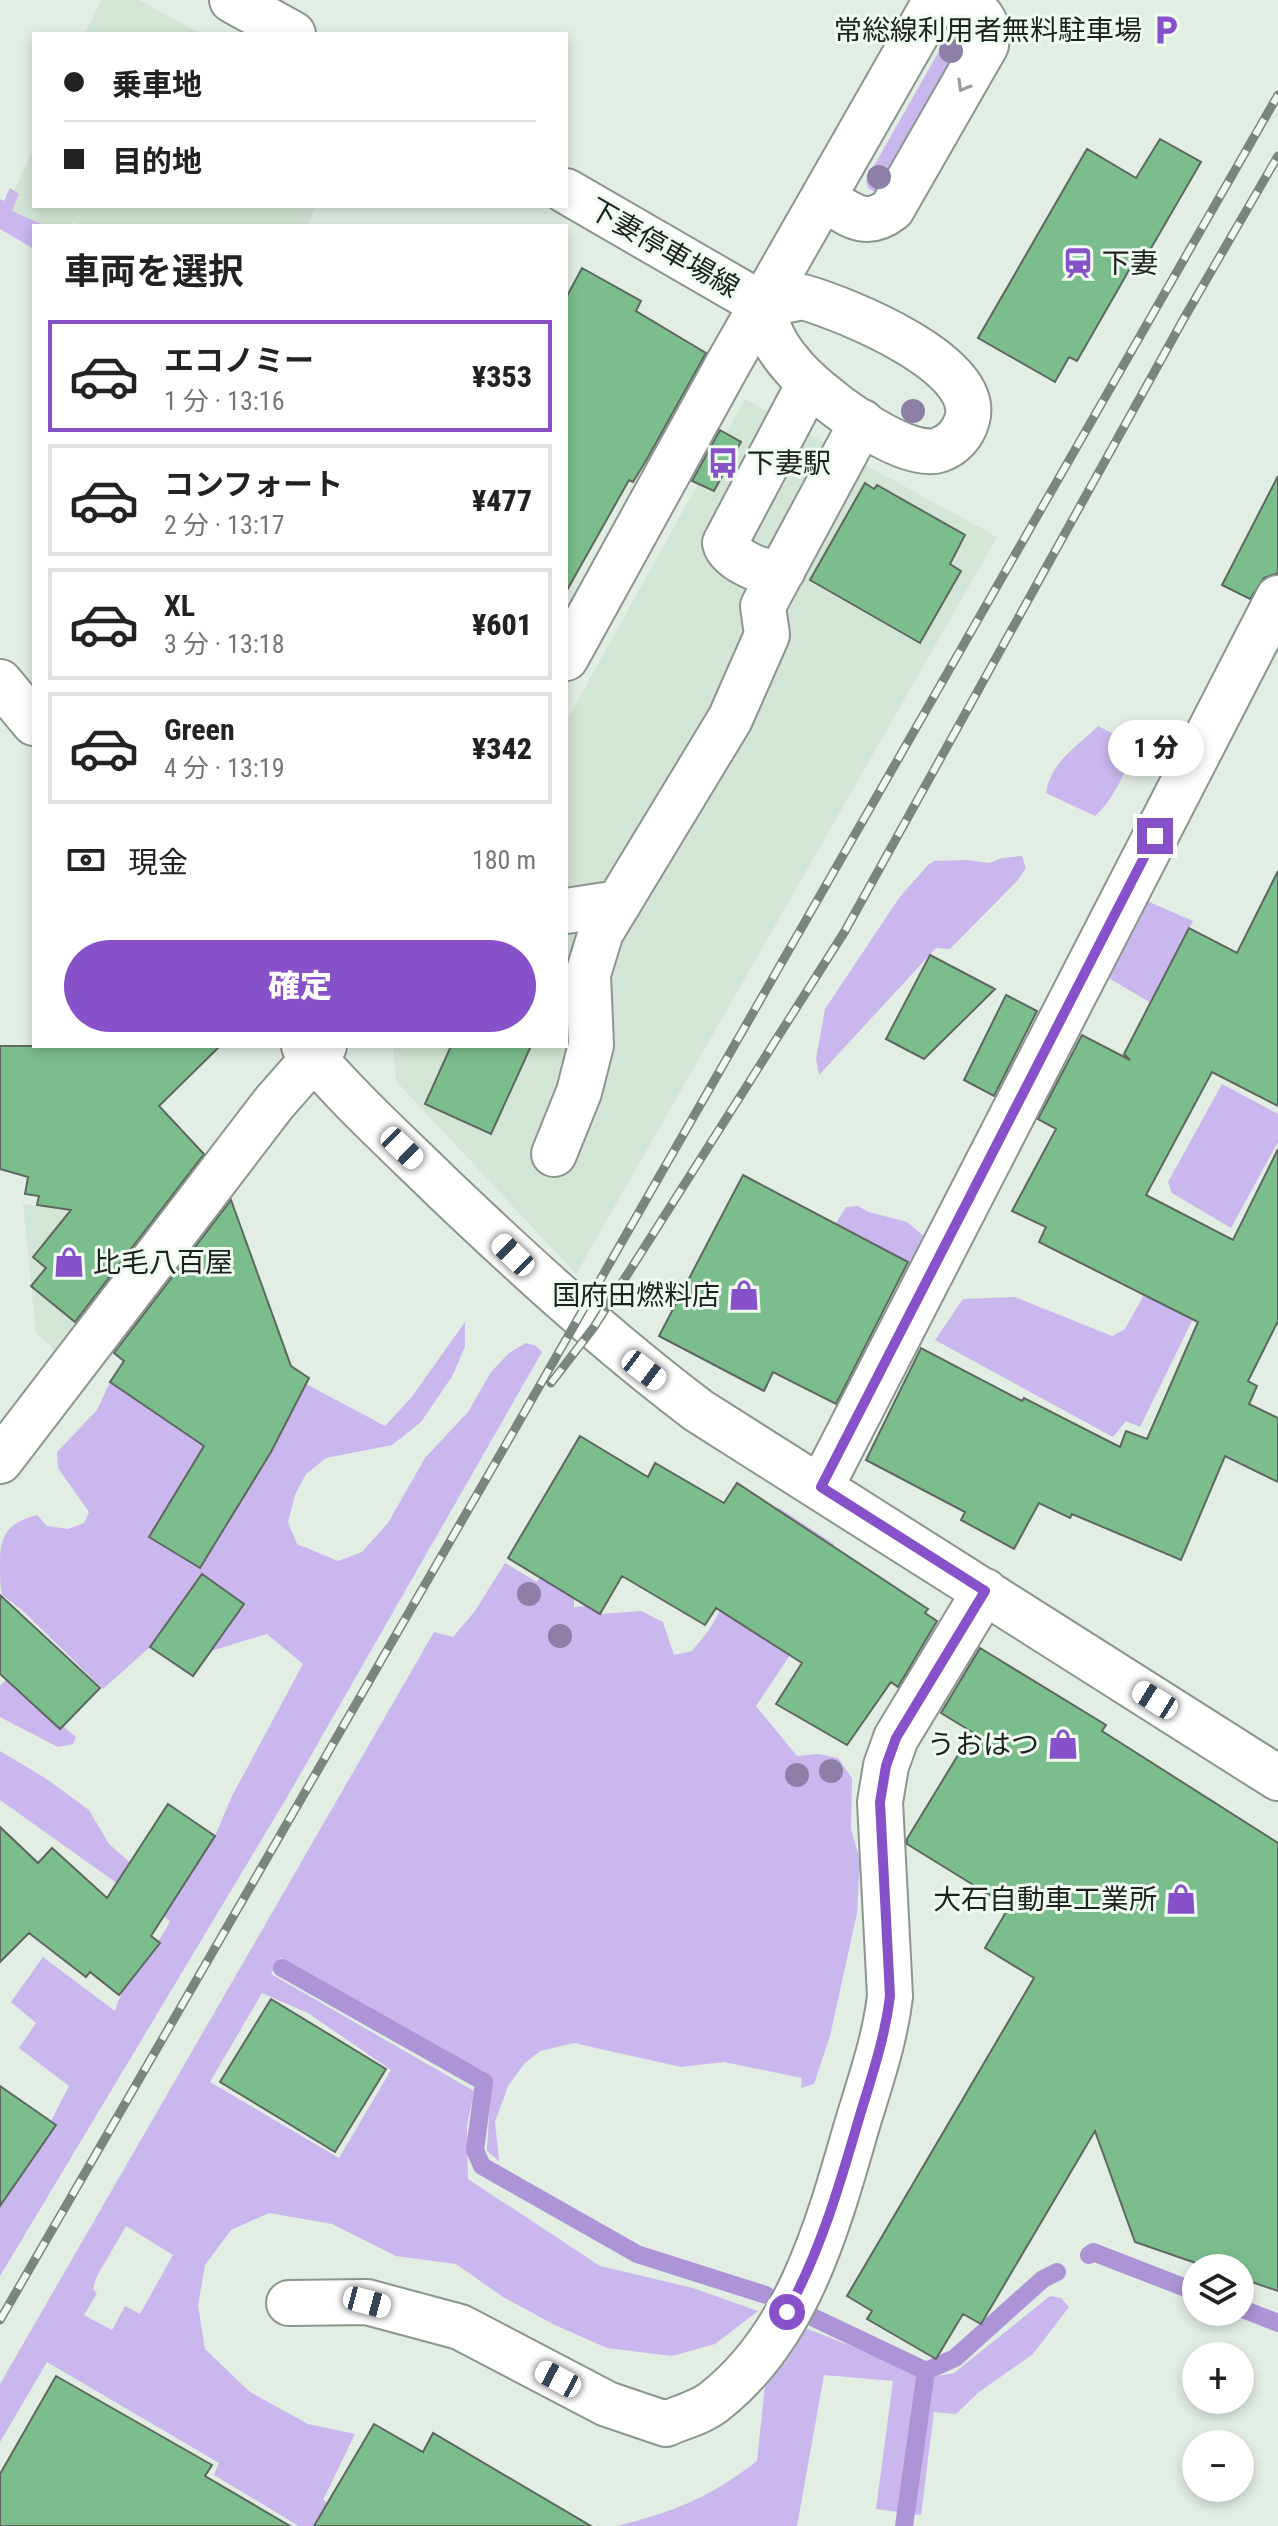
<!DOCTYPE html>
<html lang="ja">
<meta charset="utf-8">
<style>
body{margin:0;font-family:"Roboto Condensed","Noto Sans JP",sans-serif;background:#f6f6f6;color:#222;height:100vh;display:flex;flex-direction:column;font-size:30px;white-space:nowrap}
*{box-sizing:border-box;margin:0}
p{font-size:26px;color:#767676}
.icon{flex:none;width:44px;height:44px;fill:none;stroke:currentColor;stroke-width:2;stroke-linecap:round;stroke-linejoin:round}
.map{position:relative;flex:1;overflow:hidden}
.drawer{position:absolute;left:32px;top:224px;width:536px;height:824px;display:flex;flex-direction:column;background:#fff;border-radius:0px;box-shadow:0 4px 12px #0003}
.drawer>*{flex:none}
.guide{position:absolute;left:32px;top:32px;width:536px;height:176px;border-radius:0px;box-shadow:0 4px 12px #0003;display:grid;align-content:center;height:176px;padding:0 32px;background:#fff}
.controls{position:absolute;left:1182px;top:2254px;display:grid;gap:16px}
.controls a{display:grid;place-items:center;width:72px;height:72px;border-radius:50%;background:#fff;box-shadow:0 4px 12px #0003;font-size:40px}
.end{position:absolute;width:36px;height:36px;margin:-18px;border:10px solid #8651c9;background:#fff;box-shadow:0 0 0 4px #fff}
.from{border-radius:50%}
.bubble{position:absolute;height:56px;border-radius:28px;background:#fff;box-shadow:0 4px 12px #0003;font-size:26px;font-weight:800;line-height:56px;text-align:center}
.car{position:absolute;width:24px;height:48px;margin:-24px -12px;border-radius:10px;box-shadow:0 0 6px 2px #0007;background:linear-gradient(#fff 24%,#345 0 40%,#fff 0 76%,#345 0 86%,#fff 0)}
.guide b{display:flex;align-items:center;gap:28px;height:76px;font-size:30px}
.guide b+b{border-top:2px solid #e0e0e0}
.guide i{width:20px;height:20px;background:#222}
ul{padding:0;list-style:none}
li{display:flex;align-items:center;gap:24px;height:112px;margin:0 16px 12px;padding:0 16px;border:4px solid #e0e0e0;border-radius:0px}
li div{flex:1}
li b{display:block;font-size:30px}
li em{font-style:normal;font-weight:800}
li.active{border-color:#8651c9}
li>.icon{width:72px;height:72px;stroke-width:1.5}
h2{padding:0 32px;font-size:36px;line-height:96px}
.pay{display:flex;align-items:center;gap:20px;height:88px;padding:0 32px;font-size:30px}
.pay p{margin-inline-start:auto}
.action{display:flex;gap:16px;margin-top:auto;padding:16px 32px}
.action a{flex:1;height:92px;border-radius:48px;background:#8651c9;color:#fff;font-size:32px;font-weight:800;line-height:92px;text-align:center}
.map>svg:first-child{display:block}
.built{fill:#d3e5d6}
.green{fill:#cab7ed;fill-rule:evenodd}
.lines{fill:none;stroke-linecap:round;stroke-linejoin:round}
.stream{stroke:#ad94d6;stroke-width:18}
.building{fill:#7cbd8d;stroke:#5e6860;stroke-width:2}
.minor-casing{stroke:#8b968d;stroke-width:48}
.major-casing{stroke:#8b968d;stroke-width:48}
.minor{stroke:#fff;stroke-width:44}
.major{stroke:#fff;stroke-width:44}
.rail-casing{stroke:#7c847e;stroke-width:9}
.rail{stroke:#effbf1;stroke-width:6;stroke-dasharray:18;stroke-linecap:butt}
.tree{fill:#8d7fa5}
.oneway{stroke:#9a9c9a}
.route{stroke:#8651c9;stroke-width:10}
.labels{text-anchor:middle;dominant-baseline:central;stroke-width:6;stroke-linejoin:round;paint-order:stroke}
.poi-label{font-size:28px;fill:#1e221f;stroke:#effbf1;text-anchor:end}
.street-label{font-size:28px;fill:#1e221f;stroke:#effbf1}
</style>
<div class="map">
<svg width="1278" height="2526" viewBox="0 0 1278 2526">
<rect width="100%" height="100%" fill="#e2ede4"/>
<path class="built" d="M101,0H139L201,34H85Z
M34,147V206H315L308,226H81L73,222L71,226H46L12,211L19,195L14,191Z
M745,399L997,537L576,1274L396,1081L393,1046H566V722Z
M23,1204L72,1210L147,1267L72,1365L36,1333Z"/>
<path class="green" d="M952,35L960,39L963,46L881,190L875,192L868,188L866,180L947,37Z
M10,188L19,194L12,211L46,226H34V249L0,229V199L4,201Z
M1098,726L1135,745C1126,771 1115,798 1095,816L1046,793C1051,761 1077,747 1098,726Z
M1022,856L1026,868L1018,880L950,949L936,948L819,1075L816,1059L825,1009L899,898L928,865L934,861L966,860L990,863L1002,858Z
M1147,901L1193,921L1151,1003L1107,977Z
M1222,1084L1278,1114V1142L1231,1228L1172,1193L1168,1182Z
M858,1206L869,1212L907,1222L934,1245L911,1281L851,1250L825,1241L846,1207Z
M1144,1295L1193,1319L1140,1427L1126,1421L1113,1437L935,1340L963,1299L1015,1297L1112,1336L1125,1329Z
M465,1322V1346L453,1375L421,1422L392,1445L326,1458L306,1474L295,1495L288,1522L297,1544L338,1561L362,1552L388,1523L425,1458L468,1412L491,1372L509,1353L526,1343L536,1346L542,1352L286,1799L0,2276V2186L9,2192L56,2125L51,2121L69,2086L19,2048L36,2023L11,2002L43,1957L115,2011C124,1977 155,1953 170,1921L0,1800V1751L45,1778L89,1810L109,1844L140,1871L183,1885L215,1836L232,1796L303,1664L267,1634L211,1651L244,1604L202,1574L150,1647L103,1689L21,1609L2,1595C0,1585 0,1574 0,1563C0,1534 8,1523 37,1515L47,1526L68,1529L84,1523L89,1512L58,1468L57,1452L97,1410L110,1382L209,1450L189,1470L149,1537L201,1567L271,1452L306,1384L385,1426L411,1398Z
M779,1508L834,1544L794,1610L790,1655L756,1706L797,1756L818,1754L838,1758L852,1778L851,1829L860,1861L857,1913L830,2036L814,2084L801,2088L802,2078L724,2062L681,2067L574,2043L540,2051L524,2064L508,2086L495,2122L499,2161L487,2151L491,2078L281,1958L271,1974L474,2091L467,2126L468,2179L600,2266L693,2288L758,2311L715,2344L672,2356L607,2348L555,2325L503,2297L456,2264L396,2256L332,2224L269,2213L231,2230L205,2265L198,2305L205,2349L250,2392L308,2424L355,2434L323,2500L338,2510L328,2526H299L214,2475L219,2463L47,2362L0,2442V2384L434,1632L453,1637L475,1611L505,1563L537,1582L545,1569L582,1590L574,1599V1607L585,1606L600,1614L641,1611L663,1622L674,1655L692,1651L709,1630ZM262,1993L308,2013L391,2070L339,2158L210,2082ZM126,2226L173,2255L140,2314L125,2306L112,2330L84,2315L97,2293L93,2289L97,2276Z
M6,1680L60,1729L63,1726L76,1737L73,1744L58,1747L0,1717V1686Z
M1050,2296L1061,2298L1069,2307L1033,2354L979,2392L956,2414L934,2412L921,2515L876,2509L893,2381L824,2375L797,2526H617C676,2511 709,2498 757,2461L765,2385L805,2328L931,2377L954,2373Z"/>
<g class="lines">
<path class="stream" d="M282,1968L484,2082L475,2150L482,2166L637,2254L766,2295
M1089,2255L1093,2252L1196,2292
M1240,2308L1278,2323
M806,2314L926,2371L955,2358L1043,2279L1057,2272
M904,2526L926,2371"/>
</g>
<path class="building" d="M1160,139L1201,162L1143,262L1136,258L1077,361L1069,357L1055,382L978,338L1087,149L1136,178Z
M582,268L641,301L636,311L706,353L647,459L633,482L629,480L566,592V298Z
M720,430L741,442L714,491L692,481Z
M1278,476V573L1264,578L1250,599L1222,585Z
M865,483L874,489L877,485L965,535L950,564L961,571L920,643L810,580Z
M1278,871V1106L1212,1072L1146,1195L1233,1240L1278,1149V1321L1248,1381L1257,1386L1249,1404L1278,1418V1482L1225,1456L1181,1560L1072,1514L1070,1518L1039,1503L1014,1549L961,1520L965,1512L866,1460L921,1348L1022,1401L1024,1398L1120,1447L1126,1431L1147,1439L1198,1322L1039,1242L1046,1227L1012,1211L1056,1129L1038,1119L1082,1035L1130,1060L1124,1054L1189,928L1237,953Z
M930,955L995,989L924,1059L886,1039Z
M1006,995L1037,1011L994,1096L964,1080Z
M0,1046H220L159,1106L204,1154L75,1322L31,1286L46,1268L33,1257L71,1210L37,1205L39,1196L25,1194L28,1177L0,1169Z
M451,1046H531L491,1134L425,1104Z
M743,1175L908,1262L836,1404L773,1372L764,1391L659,1336Z
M231,1200L291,1366L309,1378L271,1452L200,1568L149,1537L204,1446L110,1382L124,1361L114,1353Z
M580,1436L648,1477L655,1463L724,1503L737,1483L928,1609L925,1613L937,1621L898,1687L891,1682L847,1745L776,1704L802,1663L716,1608L705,1625L622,1576L600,1614L508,1558Z
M202,1574L244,1604L193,1676L150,1647Z
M0,1595L100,1688L60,1729L0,1674Z
M980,1648L1106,1725L1102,1731L1278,1843V2291L1240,2278V2268H1210L1135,2242L1095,2131L981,2324L963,2314L936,2359L867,2319L872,2311L847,2296L1034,1978L985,1948L1009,1907L907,1844V1839L972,1732L941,1713Z
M168,1804L215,1836L151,1936L160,1943L119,1995L90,1972L86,1977L29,1933L0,1962V1827L38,1863L52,1848L107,1898Z
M271,1999L386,2069L335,2152L220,2082Z
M0,2086L56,2125L0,2206Z
M56,2376L212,2465L205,2476L290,2526H0V2474Z
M374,2424L423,2452L433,2433L591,2526H314Z"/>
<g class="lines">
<defs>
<path id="minor" d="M824,199C850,214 865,230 892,209L986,45C991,20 979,12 958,0
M803,297C845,309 983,364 967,420C963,434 953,445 939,450C903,462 813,392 791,364C776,347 766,327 763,305Z
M783,570C769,578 728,559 725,543L809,384
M566,658L728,364L936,0
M0,682L34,723
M566,911L619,903
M304,1046C347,1098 397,1143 445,1190C527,1268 609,1343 699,1411L1278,1778
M554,1154L579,1092L591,1045L588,974L601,932L730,719L767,635L763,606L862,422
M0,1461L274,1103L324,1046
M821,1487L1278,598
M289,2303L367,2302L460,2327L607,2404L666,2424C681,2417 702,2412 715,2401C799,2335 829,2222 857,2125C870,2082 885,2040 890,1996L880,1802L886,1766L896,1738L985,1591"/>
<path id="major" d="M232,0L293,34
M566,191L763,305"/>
</defs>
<use href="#minor" class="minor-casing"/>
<use href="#major" class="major-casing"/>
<use href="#minor" class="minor"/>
<use href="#major" class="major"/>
<defs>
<path id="rail" d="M551,1383L594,1327L845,931L1183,320L1278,156
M0,2320L512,1434L1278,95"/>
</defs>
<use href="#rail" class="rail-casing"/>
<use href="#rail" class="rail"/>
</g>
<g class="tree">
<circle cx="951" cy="51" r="12"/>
<circle cx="879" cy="177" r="12"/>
<circle cx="913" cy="411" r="12"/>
<circle cx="529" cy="1594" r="12"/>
<circle cx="560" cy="1636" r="12"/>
<circle cx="831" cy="1771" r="12"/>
<circle cx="797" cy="1775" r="12"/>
</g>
<defs><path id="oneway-chevron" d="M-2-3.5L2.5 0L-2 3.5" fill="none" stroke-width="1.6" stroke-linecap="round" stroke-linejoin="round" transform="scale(2)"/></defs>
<use class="oneway" href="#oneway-chevron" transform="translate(963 86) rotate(120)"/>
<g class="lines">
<path class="route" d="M787,2312C821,2250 840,2184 860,2115C872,2076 885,2037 890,1996L880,1802L886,1766L896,1738L985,1591L821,1487L1155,836"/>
</g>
<defs>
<symbol id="parking-bare" viewBox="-9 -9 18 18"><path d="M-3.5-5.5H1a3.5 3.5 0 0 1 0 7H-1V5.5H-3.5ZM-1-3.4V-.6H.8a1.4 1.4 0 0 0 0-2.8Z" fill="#8651c9" stroke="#effbf1" stroke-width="2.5" paint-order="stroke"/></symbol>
<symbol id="station-bare" viewBox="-9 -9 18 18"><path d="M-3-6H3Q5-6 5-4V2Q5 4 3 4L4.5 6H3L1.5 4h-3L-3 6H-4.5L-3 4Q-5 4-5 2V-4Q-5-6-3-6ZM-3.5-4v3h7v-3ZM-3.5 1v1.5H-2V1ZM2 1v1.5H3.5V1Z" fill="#8651c9" stroke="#effbf1" stroke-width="2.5" paint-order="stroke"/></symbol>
<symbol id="bus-bare" viewBox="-9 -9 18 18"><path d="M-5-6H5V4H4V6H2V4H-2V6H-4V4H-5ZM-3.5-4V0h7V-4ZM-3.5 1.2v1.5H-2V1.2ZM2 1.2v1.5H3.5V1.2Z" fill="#8651c9" stroke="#effbf1" stroke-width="2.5" paint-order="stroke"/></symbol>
<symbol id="shop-bare" viewBox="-9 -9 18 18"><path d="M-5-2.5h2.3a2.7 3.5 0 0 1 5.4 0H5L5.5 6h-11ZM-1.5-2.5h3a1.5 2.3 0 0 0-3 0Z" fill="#8651c9" stroke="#effbf1" stroke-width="2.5" paint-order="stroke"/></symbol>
</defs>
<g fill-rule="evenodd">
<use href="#parking-bare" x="1144" y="8" width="44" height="44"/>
<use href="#station-bare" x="1056" y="241" width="44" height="44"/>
<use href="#bus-bare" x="701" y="441" width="44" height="44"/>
<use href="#shop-bare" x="47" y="1240" width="44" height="44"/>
<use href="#shop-bare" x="722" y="1273" width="44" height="44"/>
<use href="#shop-bare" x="1041" y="1722" width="44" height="44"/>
<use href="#shop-bare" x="1159" y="1877" width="44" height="44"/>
</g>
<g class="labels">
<g class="poi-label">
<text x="1142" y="30">常総線利用者無料駐車場</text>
<text x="1102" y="263" text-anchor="start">下妻</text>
<text x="747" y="463" text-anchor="start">下妻駅</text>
<text x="93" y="1262" text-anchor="start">比毛八百屋</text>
<text x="720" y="1295">国府田燃料店</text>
<text x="1039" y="1744">うおはつ</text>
<text x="1157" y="1899">大石自動車工業所</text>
</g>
<g class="street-label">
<text transform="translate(664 248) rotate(30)">下妻停車場線</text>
</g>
</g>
</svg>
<div class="controls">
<a><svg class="icon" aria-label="layers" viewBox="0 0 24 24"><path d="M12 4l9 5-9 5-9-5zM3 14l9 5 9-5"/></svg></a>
<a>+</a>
<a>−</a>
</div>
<i class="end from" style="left:787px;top:2312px"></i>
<i class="end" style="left:1155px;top:836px"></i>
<div class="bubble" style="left:1108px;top:720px;width:96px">1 分</div>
<i class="car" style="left:402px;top:1148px;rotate:134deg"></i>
<i class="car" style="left:513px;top:1255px;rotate:314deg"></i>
<i class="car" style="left:644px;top:1370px;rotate:127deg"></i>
<i class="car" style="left:1155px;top:1700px;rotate:302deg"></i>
<i class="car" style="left:367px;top:2302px;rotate:105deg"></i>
<i class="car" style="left:558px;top:2379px;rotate:298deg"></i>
<div class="guide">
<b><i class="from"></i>乗車地</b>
<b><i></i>目的地</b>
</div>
<section class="drawer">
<h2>車両を選択</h2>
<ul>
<li class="active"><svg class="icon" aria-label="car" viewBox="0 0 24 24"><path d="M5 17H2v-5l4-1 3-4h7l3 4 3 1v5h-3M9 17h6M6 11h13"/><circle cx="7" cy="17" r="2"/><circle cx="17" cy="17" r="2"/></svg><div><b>エコノミー</b><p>1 分 · 13:16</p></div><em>¥353</em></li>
<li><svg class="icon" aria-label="car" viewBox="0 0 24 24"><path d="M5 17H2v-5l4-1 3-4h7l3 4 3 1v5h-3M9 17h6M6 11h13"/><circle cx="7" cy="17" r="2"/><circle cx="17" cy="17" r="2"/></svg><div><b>コンフォート</b><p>2 分 · 13:17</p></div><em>¥477</em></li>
<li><svg class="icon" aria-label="car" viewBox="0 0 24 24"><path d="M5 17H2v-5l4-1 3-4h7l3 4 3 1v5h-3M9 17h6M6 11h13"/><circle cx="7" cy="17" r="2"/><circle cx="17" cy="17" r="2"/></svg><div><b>XL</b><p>3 分 · 13:18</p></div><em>¥601</em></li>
<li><svg class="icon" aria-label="car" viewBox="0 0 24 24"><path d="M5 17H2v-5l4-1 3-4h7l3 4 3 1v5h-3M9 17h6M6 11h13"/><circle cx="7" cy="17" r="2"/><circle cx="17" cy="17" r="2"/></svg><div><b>Green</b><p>4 分 · 13:19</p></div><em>¥342</em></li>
</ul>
<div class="pay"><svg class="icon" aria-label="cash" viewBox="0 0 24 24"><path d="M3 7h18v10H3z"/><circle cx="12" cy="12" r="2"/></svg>現金<p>180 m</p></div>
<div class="action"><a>確定</a></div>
</section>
</div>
